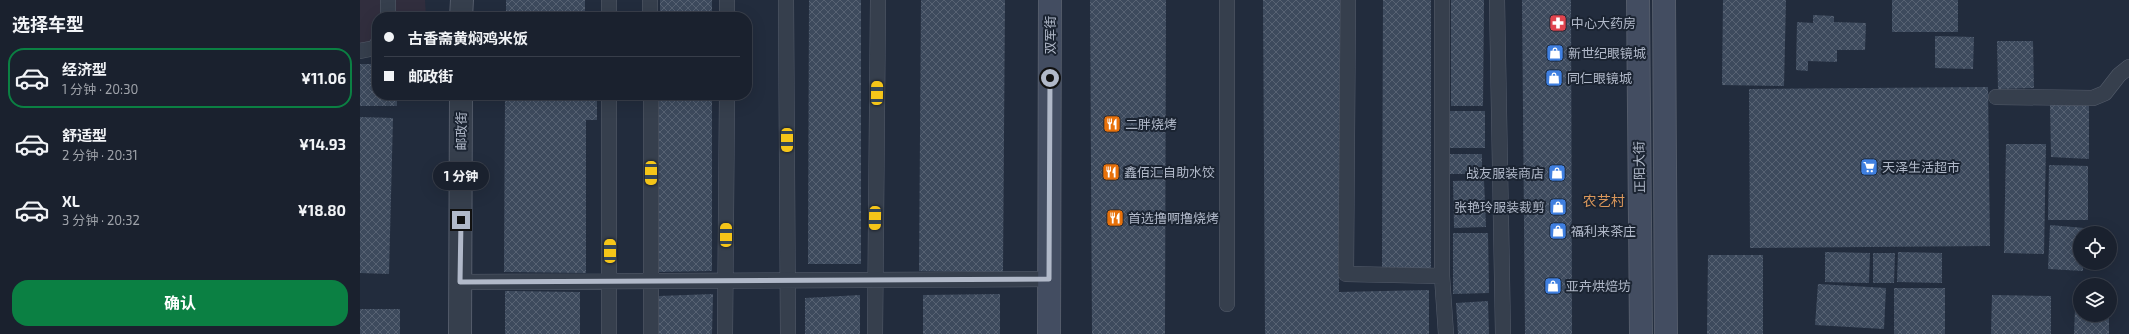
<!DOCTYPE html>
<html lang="zh">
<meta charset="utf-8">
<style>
body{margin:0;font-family:"Exo 2","Noto Sans SC",sans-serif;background:#232936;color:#f1f3f6;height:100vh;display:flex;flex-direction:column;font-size:15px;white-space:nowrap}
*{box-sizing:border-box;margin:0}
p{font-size:13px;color:#9fa3aa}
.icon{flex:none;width:22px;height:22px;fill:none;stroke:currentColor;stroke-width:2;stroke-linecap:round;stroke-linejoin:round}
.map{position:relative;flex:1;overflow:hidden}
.sheet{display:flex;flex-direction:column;background:#1a212e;width:360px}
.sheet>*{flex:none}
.guide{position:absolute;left:12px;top:12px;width:380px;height:88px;border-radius:16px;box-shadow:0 4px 16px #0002,0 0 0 1px #383e4a;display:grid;align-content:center;height:88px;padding:0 12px;background:#1a212e}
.tools{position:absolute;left:1713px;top:226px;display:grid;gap:8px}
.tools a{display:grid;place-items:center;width:44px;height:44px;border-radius:50%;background:#1a212e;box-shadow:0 4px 16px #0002,0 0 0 1px #383e4a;font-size:20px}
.end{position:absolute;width:18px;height:18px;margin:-9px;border:5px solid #b1b9c9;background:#111;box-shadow:0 0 0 2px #111}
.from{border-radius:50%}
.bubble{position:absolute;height:28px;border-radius:14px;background:#1a212e;box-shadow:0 4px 16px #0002,0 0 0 1px #383e4a;font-size:13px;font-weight:700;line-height:28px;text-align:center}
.car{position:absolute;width:12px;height:24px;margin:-12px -6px;border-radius:5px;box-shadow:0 0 3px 1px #0007;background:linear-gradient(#f5c518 24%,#345 0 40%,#f5c518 0 76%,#345 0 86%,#f5c518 0)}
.guide b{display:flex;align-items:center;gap:14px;height:38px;font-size:15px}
.guide b+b{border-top:1px solid #383e4a}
.guide i{width:10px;height:10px;background:#f1f3f6}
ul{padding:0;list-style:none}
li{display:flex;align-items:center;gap:12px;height:60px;margin:0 8px 6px;padding:0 4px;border:2px solid transparent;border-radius:16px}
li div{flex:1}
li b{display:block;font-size:15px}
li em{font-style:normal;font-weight:700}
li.current{border-color:#0b8043}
li>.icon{width:36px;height:36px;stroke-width:1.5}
h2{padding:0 12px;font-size:18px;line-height:48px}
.button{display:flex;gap:8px;margin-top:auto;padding:8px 12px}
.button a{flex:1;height:46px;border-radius:16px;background:#0b8043;color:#fff;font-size:16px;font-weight:700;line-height:46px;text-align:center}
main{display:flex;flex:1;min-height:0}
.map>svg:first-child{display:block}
.medical{fill:#312e3e}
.building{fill:url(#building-cross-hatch)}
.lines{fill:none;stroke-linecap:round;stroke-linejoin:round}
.lane-casing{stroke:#545c6b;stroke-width:16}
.street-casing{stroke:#545c6b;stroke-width:24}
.secondary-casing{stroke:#545c6b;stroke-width:24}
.lane{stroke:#363f4d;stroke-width:15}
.street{stroke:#363f4d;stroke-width:22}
.secondary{stroke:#434d61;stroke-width:22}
.route{stroke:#b1b9c9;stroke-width:5}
.labels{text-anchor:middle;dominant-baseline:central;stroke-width:4;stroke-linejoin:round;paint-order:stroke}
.poi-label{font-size:13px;fill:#b1b9c9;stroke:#1b2432;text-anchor:start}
.street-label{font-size:13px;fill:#b1b9c9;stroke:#1b2432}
.neighbourhood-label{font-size:14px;fill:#da975b;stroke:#1b2432}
</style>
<main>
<section class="sheet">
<h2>选择车型</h2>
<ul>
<li class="current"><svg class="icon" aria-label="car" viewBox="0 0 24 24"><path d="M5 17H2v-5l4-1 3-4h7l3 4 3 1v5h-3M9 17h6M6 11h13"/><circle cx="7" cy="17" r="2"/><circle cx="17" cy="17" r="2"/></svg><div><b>经济型</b><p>1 分钟 · 20:30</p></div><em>¥11.06</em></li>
<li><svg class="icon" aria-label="car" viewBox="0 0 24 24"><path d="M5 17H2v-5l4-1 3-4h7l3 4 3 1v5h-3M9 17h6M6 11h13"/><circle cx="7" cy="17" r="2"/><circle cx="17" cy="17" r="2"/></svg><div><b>舒适型</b><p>2 分钟 · 20:31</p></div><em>¥14.93</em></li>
<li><svg class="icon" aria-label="car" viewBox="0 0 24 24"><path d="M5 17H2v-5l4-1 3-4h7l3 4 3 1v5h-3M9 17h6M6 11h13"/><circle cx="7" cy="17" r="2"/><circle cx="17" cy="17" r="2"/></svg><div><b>XL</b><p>3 分钟 · 20:32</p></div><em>¥18.80</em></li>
</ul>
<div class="button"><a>确认</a></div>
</section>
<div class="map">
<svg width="1769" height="334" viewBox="0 0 1769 334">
<defs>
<pattern id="building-cross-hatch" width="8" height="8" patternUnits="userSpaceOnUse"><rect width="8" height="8" fill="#3d4a5d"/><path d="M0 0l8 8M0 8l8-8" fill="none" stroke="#576273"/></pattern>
</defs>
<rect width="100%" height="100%" fill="#222c3d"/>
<path class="medical" d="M0,0H65L66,17H17V56H0Z"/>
<path class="building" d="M146,0H225V17H146Z
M300,0H352V17H300Z
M449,0H501V264H448Z
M561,0H645L643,272L559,271Z
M730,0H806L805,334H732Z
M903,0H980L979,292L1069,290V334H905Z
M1023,0H1071V269H1022Z
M1091,0H1124L1123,106H1091Z
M1162,0H1211L1212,334H1165Z
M1363,0H1426L1424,86L1362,85Z
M1532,0H1598V32H1532Z
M1453,15L1474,16V22L1506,23L1505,50H1477V62L1448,61V71L1436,70L1437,22L1453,23Z
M1575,36L1614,37L1613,69L1575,68Z
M1637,41H1673L1674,88L1638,89Z
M0,64H17V95H37V106H0Z
M1628,87L1630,246L1390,248L1389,89Z
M145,95H237V120H226V273L144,272Z
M299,95H352V271L298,272Z
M1690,104L1729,105V159L1691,157Z
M1089,111H1125V148H1089Z
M0,117L33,118L29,274L0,273Z
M1646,144H1686L1684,254L1644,253Z
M1090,154H1122V174H1090Z
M1689,165L1728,166V220H1688Z
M1124,180L1126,227L1094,228L1093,181Z
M1690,225L1724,228L1723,233H1720V263H1723V271L1688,269Z
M1093,233H1128L1129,293L1093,294Z
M1465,252L1510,253L1509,283L1465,282Z
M1538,252L1582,253V283L1537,282Z
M1513,253H1535L1534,283H1513Z
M1348,255H1403V334H1347Z
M1458,284L1526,288L1524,329L1455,325Z
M1534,288H1585V334H1534Z
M145,291L220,292V334H145Z
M353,294L352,334H299V296Z
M640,294V334H563V295Z
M500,295V334H445V298Z
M1632,295L1691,296V334H1631Z
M1128,301L1129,334H1098L1096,303Z
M0,309H40V334H0Z
M1715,309H1720V315H1749V334H1714Z"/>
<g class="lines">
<defs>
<path id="lane" d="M249,0V17
M290,0V17
M426,0L428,334
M988,0L986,274L1082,276L1086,334
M1137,0L1143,334
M28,17V0
M367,17V0
M0,51L15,48L17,44
M291,95V334
M1636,97L1733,98L1745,93L1759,75L1769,67
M1082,276V0
M100,282L689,279
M867,304V0
M249,334V95
M365,334L367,95
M515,334L518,0"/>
<path id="street" d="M101,17L102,0
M100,334L101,95"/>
<path id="secondary" d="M1278,0L1281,334
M1304,0L1306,334
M689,334L690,0"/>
</defs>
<use href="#lane" class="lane-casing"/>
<use href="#street" class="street-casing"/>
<use href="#secondary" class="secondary-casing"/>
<use href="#lane" class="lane"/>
<use href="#street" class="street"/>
<use href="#secondary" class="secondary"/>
</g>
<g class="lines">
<path class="route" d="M101,220L100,282L689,279L690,78"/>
</g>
<defs>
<symbol id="pharmacy-square" viewBox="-11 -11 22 22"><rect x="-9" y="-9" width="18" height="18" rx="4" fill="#e0444e" stroke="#1b2432"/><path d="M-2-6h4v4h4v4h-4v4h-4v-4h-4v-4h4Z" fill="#fff"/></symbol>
<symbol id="shop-square" viewBox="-11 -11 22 22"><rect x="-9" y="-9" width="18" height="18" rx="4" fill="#3f7fe0" stroke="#1b2432"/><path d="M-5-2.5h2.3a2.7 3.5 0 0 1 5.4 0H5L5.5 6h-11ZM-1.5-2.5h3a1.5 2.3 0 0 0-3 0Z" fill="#fff"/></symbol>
<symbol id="restaurant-square" viewBox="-11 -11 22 22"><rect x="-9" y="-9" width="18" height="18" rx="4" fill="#e8710a" stroke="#1b2432"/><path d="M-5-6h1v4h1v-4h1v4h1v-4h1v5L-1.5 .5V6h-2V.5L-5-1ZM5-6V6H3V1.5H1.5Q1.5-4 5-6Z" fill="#fff"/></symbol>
<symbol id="supermarket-square" viewBox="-11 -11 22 22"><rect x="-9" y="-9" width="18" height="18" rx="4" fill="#3f7fe0" stroke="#1b2432"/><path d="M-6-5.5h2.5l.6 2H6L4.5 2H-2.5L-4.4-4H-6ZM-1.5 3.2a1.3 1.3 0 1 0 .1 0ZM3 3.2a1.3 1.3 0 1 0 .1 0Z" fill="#fff"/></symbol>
</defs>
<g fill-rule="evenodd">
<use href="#pharmacy-square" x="1188" y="13" width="20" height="20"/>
<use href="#shop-square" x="1185" y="43" width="20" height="20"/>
<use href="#shop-square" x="1184" y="68" width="20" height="20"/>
<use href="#restaurant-square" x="742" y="114" width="20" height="20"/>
<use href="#supermarket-square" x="1499" y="157" width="20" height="20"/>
<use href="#restaurant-square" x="741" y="162" width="20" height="20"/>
<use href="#shop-square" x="1187" y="163" width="20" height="20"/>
<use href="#shop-square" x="1188" y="197" width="20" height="20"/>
<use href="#restaurant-square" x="745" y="208" width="20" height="20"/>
<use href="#shop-square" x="1188" y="221" width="20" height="20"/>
<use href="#shop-square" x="1183" y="276" width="20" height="20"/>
</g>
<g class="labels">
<g class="poi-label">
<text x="1211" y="23">中心大药房</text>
<text x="1208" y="53">新世纪眼镜城</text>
<text x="1207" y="78">同仁眼镜城</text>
<text x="765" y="124">二胖烧烤</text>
<text x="1522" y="167">天泽生活超市</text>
<text x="764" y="172">鑫佰汇自助水饺</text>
<text x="1184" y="173" text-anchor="end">战友服装商店</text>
<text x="1185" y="207" text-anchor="end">张艳玲服装裁剪</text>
<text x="768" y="218">首选撸啊撸烧烤</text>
<text x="1211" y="231">福利来茶庄</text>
<text x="1206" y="286">亚卉烘焙坊</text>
</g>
<g class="street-label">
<text transform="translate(690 35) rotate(-90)">双军街</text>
<text transform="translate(101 131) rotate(-90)">邮政街</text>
<text transform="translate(1279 167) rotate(-91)">正阳大街</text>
</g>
<g class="neighbourhood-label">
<text x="1244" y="200">农艺村</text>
</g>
</g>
</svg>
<div class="tools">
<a><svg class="icon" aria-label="locate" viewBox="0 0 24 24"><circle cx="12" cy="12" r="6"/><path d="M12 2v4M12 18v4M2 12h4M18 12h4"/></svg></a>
<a><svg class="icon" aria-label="layers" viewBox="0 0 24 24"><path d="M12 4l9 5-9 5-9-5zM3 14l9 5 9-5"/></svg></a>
</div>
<i class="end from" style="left:690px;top:78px"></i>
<i class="end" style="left:101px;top:220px"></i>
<div class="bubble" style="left:73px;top:162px;width:56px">1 分钟</div>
<i class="car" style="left:517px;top:93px;rotate:1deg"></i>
<i class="car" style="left:427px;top:140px;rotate:180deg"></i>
<i class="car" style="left:291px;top:173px;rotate:180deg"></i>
<i class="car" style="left:515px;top:218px;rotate:181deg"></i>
<i class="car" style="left:366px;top:235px;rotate:0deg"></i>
<i class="car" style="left:250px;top:251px;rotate:0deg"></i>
<div class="guide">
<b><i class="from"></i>古香斋黄焖鸡米饭</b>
<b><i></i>邮政街</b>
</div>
</div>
</main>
